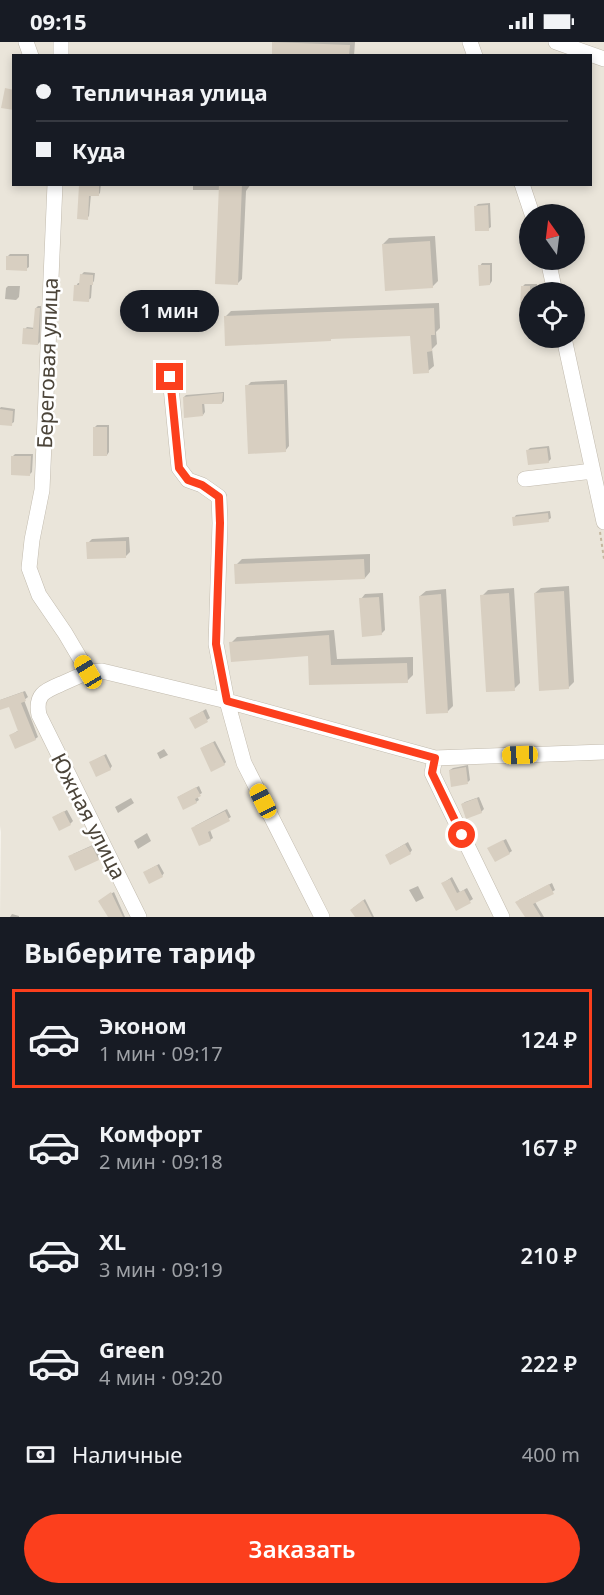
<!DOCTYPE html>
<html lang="ru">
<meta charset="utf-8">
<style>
body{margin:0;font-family:"Noto Sans",sans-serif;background:#242831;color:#f1f3f6;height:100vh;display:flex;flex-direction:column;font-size:22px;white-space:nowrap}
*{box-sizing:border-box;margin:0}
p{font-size:20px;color:#9ea1a6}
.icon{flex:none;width:33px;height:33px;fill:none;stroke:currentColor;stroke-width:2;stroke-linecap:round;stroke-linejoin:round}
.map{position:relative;height:875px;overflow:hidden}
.sheet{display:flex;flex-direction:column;background:#171b24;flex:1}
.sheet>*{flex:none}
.top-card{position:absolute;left:12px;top:12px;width:580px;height:132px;border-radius:0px;box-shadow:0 3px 9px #0003;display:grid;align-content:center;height:132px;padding:0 24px;background:#171b24}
.needle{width:39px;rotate:346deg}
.buttons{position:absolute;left:519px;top:162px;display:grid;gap:12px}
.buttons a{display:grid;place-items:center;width:66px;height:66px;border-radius:50%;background:#171b24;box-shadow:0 3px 9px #0003;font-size:30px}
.end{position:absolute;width:27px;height:27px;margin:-14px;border:8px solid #fc3f1d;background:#fff;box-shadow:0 0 0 3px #fff}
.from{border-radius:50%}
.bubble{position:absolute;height:42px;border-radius:21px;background:#171b24;box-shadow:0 3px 9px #0003;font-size:20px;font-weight:600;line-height:42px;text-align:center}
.car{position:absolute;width:18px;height:36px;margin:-18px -9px;border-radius:8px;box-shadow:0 0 4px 2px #0007;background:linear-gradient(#f5c518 24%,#345 0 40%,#f5c518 0 76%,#345 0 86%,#f5c518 0)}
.top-card b{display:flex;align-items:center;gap:21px;height:57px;font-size:22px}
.top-card b+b{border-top:2px solid #363941}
.top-card i{width:15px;height:15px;background:#f1f3f6}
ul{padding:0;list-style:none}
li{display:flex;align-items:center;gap:18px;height:99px;margin:0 12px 9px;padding:0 12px;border:3px solid transparent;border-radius:0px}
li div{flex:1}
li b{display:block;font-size:22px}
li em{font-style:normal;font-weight:600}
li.current{border-color:#fc3f1d}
li>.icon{width:54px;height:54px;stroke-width:1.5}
h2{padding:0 24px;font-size:27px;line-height:72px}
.pay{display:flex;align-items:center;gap:15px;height:66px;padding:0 24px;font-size:22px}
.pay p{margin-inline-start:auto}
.primary-button{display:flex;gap:12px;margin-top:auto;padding:12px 24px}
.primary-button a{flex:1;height:69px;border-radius:36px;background:#fc3f1d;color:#fff;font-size:24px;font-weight:600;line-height:69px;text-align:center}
.status{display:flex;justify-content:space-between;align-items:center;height:42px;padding:0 30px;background:#171b24;direction:ltr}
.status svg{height:16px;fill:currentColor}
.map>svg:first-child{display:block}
.residential{fill:#eae5da;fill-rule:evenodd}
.shadow{fill:#0003}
.building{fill:#d8cfc1}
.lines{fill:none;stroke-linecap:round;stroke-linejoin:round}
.minor-casing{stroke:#c2bbae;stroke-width:16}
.path{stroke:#c4b79f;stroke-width:2;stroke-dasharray:3 3;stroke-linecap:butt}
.minor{stroke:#fff;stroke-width:15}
.route{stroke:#fc3f1d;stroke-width:8}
.labels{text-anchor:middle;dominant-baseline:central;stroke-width:5;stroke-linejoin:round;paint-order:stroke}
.street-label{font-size:21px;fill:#4b4439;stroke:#fff}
</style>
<div class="status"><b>09:15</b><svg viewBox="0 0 49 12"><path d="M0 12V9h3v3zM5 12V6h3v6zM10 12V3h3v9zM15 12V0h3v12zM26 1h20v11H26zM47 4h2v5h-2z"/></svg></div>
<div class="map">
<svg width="604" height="875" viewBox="0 0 604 875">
<rect width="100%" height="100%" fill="#f6f3ec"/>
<path class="residential" d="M0,0H604V875H0L1,790L0,784ZM14,14H591V142H14ZM530,172H574V218H530ZM530,250H574V296H530Z"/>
<path class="shadow" d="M274,0H355L354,14H273Z
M82,142H101L100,151L98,153L91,152L89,174L87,176L81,144Z
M193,142H251L246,149L242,237L237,242L221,148H193Z
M490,161L491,185L488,187L476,164L478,162Z
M435,194L438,239L432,245L383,202L389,196Z
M10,212H29V225L26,227L8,214Z
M482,221H492V239L490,242L480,224Z
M84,230L95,231L94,239L92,242L91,256L88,258L76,244L78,241H81V233Z
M525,242H537V250H530L522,245Z
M8,244H20L19,255L16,258L5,257L6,246Z
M439,261L440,286L436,290L437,302L432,307L434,324L428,329L411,292L333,295L330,298L226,274L231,269Z
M38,264H41L40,300L38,302L25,287L27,285L35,286L36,266Z
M287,338L289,404L285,409L247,344L251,340Z
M224,350V359L222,361L204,360L205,370L203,373L184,355L186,353Z
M1,365L15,367L14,380L11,382L0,381V366Z
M97,383H109V410L107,413L95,385Z
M549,404L551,417L548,420L528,408L530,406Z
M15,412H33L32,430L30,432L13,414Z
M550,469L551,476L548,478L514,476L516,473Z
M129,495L130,510L126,514L88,501L92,497Z
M370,512V530L365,536L236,523L242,517Z
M569,544L574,640L568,646L535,551L541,546Z
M514,546L520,641L514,647L482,554L488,548Z
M446,547L453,664L447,670L420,554L426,549Z
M383,551L385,588L381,592L361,557L365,552Z
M334,588L337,617L413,615V633L407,639L311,642L310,613L231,601L237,595Z
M25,649L28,655L24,658L38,695L35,697L11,693L19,688L10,663L0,667V658Z
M206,667L210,676L196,685L191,676Z
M215,699L226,720L224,722L203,705Z
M164,707L168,713L160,717L157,711Z
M106,712L112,724L110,727L91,720Z
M468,723L470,738L468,740L450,728L453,726Z
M199,744L202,751L197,754L199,758L196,760L178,755Z
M479,755L484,767L481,770L462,762L465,760Z
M131,756L134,761L118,771L115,765Z
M227,767L231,775L210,788L213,796L210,798L195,784Z
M67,768L73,779L70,782L57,773Z
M147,791L151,799L138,807L134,799Z
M506,797L512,809L509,811L489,806Z
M408,800L412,808L410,811L386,813Z
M95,802L100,815L98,817L73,812Z
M159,822L164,831L162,834L148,828Z
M452,835L460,850L467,846L473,857L457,867L443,841Z
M552,841L555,848L535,860L544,875H526L519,858Z
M418,844L424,856L416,860L409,848Z
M114,850L125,875H109L102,857Z
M365,857L374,875H356L353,866Z
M12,872L19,874V875H10Z"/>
<path class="building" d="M272,0L350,3L349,14H272Z
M5,46L14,48V68L1,66Z
M99,142V154H89L88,178L77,177L79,143Z
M219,142H242L238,243L215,242Z
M488,163L489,189H475L474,164Z
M430,199L433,246L385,249L382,202Z
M6,214H27V229L6,228Z
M478,223H490V243L479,244Z
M80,232L93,233V243H90L89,260L73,259L74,243H79Z
M521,244H530V270H520Z
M35,266H40L38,303L22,302L23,286L33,287Z
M434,266L435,293H431L432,309L427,310L429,331L413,332L410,294L331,297V299L225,304L224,274Z
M284,342L286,410L248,412L245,343Z
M223,351L222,362H202L203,374L184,376L183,355Z
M0,367L13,369L12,384L0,383Z
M93,385H107V414H93Z
M547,406L549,421L528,423L526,408Z
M11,414H31L30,434L11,433Z
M548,471L549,480L513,484L512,475Z
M126,499V516L87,517L86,500Z
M364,517L365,537L235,542L234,522Z
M564,549L569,647L539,649L534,551Z
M509,551L515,649L486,650L480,553Z
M441,552L448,671L426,672L419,554Z
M379,555L382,593L362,595L359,556Z
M329,593L331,623L407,621L408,641L309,643L308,614L231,620L229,600Z
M23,650L26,659L21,661L36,698L15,707L9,693L18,689L9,665L0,668V658Z
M203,669L208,680L195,687L189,676Z
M213,700L225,723L211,730L200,706Z
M104,713L111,728L96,735L89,720Z
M466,725L468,742L451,745L449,728Z
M196,745L201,754L195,757L197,761L183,768L177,755Z
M477,756L482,771L466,777L461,762Z
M64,769L71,783L59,789L52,775Z
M225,769L230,779L208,790L211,799L199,804L191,786Z
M503,798L510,812L495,820L487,806Z
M405,802L411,812L390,823L385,813Z
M92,804L99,818L75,829L68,814Z
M157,823L163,835L149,842L143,830Z
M450,837L457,851L464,848L471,861L456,869L441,841Z
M549,842L554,852L533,862L541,875H525L515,860Z
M111,850L123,875H108L98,859Z
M363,858L366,863L372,875H355L350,868Z"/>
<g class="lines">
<defs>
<path id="minor" d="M26,0L31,14
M470,0L475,14
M556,0L604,17
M61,14V0
M55,142L42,448L32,498L29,526L39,553L65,591L88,630C79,634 70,638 61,642C44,649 35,653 39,673L139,875
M522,142L532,172
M548,218L555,250
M564,296L604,480
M170,335L179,426L188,438L202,443L219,455L220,481L216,602L227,659L244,721L322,875
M525,437L593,429
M88,630L102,629L227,659L435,716L604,710
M435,716L432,731L502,875"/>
</defs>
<use href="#minor" class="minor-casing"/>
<path class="path" d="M600,490L604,517"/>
<use href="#minor" class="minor"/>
</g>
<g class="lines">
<path class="route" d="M170,335L179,426L188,438L202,443L219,455L220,481L216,602L227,659L435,716L432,731L462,793"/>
</g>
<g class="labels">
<g class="street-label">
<text transform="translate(47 321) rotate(-88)">Береговая улица</text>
<text transform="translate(89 774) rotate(63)">Южная улица</text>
</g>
</g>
</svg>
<div class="buttons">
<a><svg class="needle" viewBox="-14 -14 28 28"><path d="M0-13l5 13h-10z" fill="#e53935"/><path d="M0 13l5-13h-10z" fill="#9ea1a6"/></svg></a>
<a><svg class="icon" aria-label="locate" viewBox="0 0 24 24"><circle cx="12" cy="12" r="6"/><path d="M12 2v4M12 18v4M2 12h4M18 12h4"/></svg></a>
</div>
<i class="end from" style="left:462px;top:793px"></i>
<i class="end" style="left:170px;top:335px"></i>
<div class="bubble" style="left:120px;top:248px;width:99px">1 мин</div>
<i class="car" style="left:88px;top:630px;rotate:329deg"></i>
<i class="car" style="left:520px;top:713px;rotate:268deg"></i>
<i class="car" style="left:263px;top:759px;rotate:333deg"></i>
<div class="top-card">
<b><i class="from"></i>Тепличная улица</b>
<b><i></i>Куда</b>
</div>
</div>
<section class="sheet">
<h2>Выберите тариф</h2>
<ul>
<li class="current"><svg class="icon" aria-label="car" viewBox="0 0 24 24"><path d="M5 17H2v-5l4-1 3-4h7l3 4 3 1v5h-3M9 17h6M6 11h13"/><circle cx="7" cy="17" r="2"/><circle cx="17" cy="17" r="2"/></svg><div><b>Эконом</b><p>1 мин · 09:17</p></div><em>124 ₽</em></li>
<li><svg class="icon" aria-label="car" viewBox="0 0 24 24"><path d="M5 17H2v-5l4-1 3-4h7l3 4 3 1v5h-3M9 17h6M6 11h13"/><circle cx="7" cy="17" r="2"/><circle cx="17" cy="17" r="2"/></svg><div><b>Комфорт</b><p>2 мин · 09:18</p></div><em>167 ₽</em></li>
<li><svg class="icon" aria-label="car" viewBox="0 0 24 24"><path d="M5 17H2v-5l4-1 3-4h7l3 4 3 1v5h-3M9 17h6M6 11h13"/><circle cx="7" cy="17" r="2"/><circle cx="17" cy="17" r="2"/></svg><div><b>XL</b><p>3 мин · 09:19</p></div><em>210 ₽</em></li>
<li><svg class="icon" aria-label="car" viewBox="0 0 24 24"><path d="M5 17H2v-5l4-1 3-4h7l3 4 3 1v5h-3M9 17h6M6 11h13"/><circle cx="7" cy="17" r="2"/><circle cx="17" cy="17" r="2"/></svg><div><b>Green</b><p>4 мин · 09:20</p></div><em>222 ₽</em></li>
</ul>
<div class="pay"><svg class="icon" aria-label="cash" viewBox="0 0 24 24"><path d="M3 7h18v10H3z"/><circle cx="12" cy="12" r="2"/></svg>Наличные<p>400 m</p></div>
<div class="primary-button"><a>Заказать</a></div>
</section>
